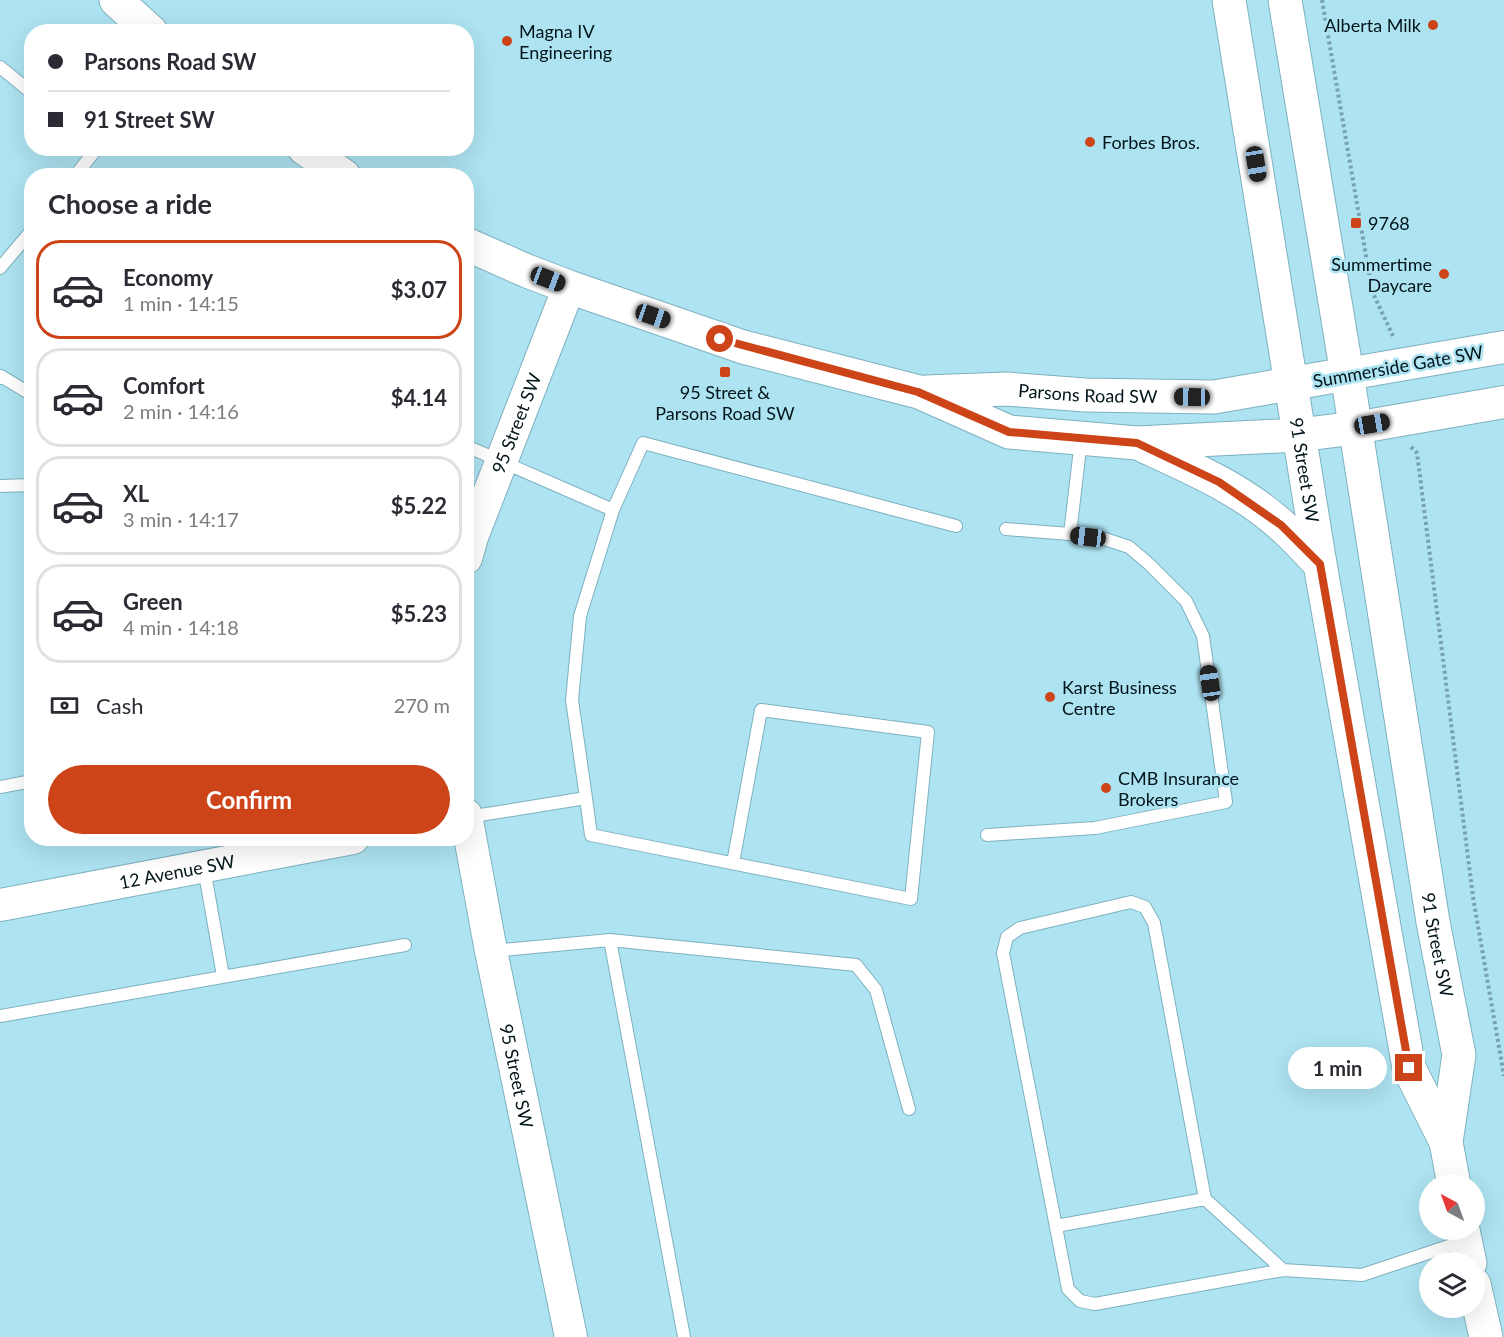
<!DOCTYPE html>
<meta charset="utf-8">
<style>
body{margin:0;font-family:Lato,sans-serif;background:#f2f2f3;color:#2b2b33;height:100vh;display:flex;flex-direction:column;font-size:22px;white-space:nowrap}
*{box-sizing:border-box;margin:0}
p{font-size:20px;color:#7c7c81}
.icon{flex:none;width:33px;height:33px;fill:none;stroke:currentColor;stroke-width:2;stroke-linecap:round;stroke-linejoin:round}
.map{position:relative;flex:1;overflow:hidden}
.details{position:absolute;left:24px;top:168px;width:450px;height:678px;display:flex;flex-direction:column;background:#fff;border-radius:24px;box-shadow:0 6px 24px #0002}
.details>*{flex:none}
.hud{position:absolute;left:24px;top:24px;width:450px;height:132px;border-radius:24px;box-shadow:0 6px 24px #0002;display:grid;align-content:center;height:132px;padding:0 24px;background:#fff}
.needle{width:39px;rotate:319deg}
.controls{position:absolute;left:1419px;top:1174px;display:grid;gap:12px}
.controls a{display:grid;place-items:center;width:66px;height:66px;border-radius:50%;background:#fff;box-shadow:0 6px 24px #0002;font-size:30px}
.end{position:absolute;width:27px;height:27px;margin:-14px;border:8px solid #cc4417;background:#fff;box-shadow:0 0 0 3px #fff}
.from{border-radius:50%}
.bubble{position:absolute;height:42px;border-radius:21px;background:#fff;box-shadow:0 6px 24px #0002;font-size:20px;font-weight:700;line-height:42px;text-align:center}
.car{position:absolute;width:18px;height:36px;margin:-18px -9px;border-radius:8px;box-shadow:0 0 4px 2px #0007;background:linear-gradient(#222 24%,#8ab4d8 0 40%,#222 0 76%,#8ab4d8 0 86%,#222 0)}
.hud b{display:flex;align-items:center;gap:21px;height:57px;font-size:22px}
.hud b+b{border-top:2px solid #e1e1e2}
.hud i{width:15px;height:15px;background:#2b2b33}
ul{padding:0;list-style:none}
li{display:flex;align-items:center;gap:18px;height:99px;margin:0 12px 9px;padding:0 12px;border:3px solid #e1e1e2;border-radius:24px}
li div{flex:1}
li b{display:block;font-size:22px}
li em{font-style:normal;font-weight:700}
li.on{border-color:#cc4417}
li>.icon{width:54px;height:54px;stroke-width:1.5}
h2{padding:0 24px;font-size:27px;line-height:72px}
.pay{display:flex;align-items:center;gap:15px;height:66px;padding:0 24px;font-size:22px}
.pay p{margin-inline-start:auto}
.cta{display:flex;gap:12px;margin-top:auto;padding:12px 24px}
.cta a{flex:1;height:69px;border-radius:36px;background:#cc4417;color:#fff;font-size:24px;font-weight:700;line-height:69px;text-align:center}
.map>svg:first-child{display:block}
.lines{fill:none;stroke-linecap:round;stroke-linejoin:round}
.service-casing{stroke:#7eb1bf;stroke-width:14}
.tertiary-casing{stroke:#7eb1bf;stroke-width:34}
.secondary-casing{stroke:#7eb1bf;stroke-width:35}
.path{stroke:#78a2ad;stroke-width:4;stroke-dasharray:3 3;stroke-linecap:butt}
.service{stroke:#fff;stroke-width:12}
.tertiary{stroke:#fff;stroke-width:32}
.secondary{stroke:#fff;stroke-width:33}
.route{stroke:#cc4417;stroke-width:8}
.poi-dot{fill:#cc4417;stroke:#aee3f1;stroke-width:2}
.labels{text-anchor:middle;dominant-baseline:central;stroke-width:5;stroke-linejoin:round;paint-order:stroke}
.poi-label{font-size:18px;fill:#02151a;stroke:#aee3f1;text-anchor:start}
.street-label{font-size:18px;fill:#02151a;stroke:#aee3f1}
</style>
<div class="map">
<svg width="1504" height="1337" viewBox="0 0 1504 1337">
<rect width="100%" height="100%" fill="#aee3f1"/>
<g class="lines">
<defs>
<path id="service" d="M0,67L32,93
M75,176L97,148
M0,268L32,230
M0,378L1,376L32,395
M466,446L613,510L580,616L572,700L586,798L468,817
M0,486L32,485
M613,510L643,443L956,526
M1006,529L1070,534
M0,787L32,781
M586,798L591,835L911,899L928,732L761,710L733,863
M987,835L1095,828L1226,802L1203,636L1186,601L1148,563L1129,547L1105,539L1070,534L1081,440
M204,868L223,976
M610,940L856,965L876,990L909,1109
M492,951L610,940L684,1337
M0,1016L405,945
M1056,1226L1205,1199
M1283,1270L1095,1304L1080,1301L1068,1289L1003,953L1007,937L1020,928L1131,902L1145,907L1154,923L1205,1199L1283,1270L1362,1275L1464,1241"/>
<g id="tertiary">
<path d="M1347,374L1504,347"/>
<path d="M1355,428L1504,402"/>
<path id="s1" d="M466,558L472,537L569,287"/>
<path id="s2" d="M466,815L491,951L571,1337"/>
<path id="s3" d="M0,905L353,838"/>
</g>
<g id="secondary">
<path d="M116,0L151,32"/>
<path id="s4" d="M1229,0L1320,564L1409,1068L1446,1142L1454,1185"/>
<path id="s5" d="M1285,0L1347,374L1433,922L1459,1055L1446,1142"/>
<path d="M304,148L344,176"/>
<path d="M466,244L527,271L569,287L743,347L919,392L1009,432L1137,443L1299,435L1355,428"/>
<path id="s6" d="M926,392L1007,389L1085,395L1214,397L1347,374"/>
<path d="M1144,446C1192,468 1241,489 1281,525C1295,537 1307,551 1320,564"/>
<path d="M1463,1230L1470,1263"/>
<path d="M1474,1284L1486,1337"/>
</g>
</defs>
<use href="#service" class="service-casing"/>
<use href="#tertiary" class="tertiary-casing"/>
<use href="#secondary" class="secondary-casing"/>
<path class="path" d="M1322,0L1372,291L1393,336
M1411,447L1417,453L1473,897L1504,1076"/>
<use href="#service" class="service"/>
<use href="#tertiary" class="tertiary"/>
<use href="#secondary" class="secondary"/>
</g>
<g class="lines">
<path class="route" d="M720,339L918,392L1009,432L1137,443L1219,482L1281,525L1320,564L1409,1068"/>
</g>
<g class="poi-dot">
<circle cx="1433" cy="25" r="6"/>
<circle cx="507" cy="41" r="6"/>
<circle cx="1090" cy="142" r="6"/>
<rect x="1350" y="217" width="12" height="12" rx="3"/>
<circle cx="1444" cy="274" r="6"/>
<rect x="719" y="366" width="12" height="12" rx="3"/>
<circle cx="1050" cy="697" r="6"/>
<circle cx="1106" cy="788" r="6"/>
</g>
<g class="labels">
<g class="poi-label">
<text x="1421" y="25" text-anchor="end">Alberta Milk</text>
<text x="519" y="31">Magna IV<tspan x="519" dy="21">Engineering</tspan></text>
<text x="1102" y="142">Forbes Bros.</text>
<text x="1368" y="223">9768</text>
<text x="1432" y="264" text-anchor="end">Summertime<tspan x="1432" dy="21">Daycare</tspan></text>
<text x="725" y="392" text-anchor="middle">95 Street &amp;<tspan x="725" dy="21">Parsons Road SW</tspan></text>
<text x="1062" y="687">Karst Business<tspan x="1062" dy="21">Centre</tspan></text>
<text x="1118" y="778">CMB Insurance<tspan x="1118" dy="21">Brokers</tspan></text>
</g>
<g class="street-label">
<text transform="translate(1398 366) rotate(-10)">Summerside Gate SW</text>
<text stroke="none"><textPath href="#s6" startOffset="162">Parsons Road SW</textPath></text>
<text stroke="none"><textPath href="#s1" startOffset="144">95 Street SW</textPath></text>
<text stroke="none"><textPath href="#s4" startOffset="476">91 Street SW</textPath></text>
<text stroke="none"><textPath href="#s3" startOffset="180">12 Avenue SW</textPath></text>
<text stroke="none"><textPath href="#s5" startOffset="957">91 Street SW</textPath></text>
<text stroke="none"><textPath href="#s2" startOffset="266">95 Street SW</textPath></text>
</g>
</g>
</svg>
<div class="controls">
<a><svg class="needle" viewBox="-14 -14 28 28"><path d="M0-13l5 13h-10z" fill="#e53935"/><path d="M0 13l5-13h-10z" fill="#7c7c81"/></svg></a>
<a><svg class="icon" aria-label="layers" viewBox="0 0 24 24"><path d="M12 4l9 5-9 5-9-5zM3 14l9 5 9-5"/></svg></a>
</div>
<i class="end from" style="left:720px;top:339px"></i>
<i class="end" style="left:1409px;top:1068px"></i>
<div class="bubble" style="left:1288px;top:1047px;width:99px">1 min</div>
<i class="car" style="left:1256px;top:164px;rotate:171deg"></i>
<i class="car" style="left:548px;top:279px;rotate:111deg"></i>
<i class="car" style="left:653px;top:316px;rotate:109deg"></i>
<i class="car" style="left:1192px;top:397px;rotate:271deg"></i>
<i class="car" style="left:1372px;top:424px;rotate:80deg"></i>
<i class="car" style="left:1088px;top:537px;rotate:277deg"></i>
<i class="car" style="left:1210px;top:683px;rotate:352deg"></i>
<div class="hud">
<b><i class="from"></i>Parsons Road SW</b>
<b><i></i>91 Street SW</b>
</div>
<section class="details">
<h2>Choose a ride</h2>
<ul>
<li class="on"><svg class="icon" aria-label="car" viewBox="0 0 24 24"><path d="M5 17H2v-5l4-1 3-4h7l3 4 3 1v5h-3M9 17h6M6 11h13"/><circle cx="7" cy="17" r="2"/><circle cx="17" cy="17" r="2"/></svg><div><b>Economy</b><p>1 min · 14:15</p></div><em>$3.07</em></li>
<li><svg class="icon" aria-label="car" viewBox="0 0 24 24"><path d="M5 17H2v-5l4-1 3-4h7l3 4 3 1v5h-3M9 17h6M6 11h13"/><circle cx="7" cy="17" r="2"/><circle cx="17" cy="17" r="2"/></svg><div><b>Comfort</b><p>2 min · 14:16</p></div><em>$4.14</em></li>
<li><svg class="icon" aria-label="car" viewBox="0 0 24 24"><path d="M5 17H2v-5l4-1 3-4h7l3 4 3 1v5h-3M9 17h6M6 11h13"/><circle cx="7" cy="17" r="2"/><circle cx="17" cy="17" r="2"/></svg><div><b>XL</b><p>3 min · 14:17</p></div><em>$5.22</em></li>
<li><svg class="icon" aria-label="car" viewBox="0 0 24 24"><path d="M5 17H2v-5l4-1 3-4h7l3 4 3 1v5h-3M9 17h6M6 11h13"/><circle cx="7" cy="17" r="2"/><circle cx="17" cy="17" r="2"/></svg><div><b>Green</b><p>4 min · 14:18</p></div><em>$5.23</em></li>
</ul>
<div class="pay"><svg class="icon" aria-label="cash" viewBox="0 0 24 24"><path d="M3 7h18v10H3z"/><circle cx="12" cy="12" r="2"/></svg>Cash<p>270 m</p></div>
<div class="cta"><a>Confirm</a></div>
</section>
</div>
